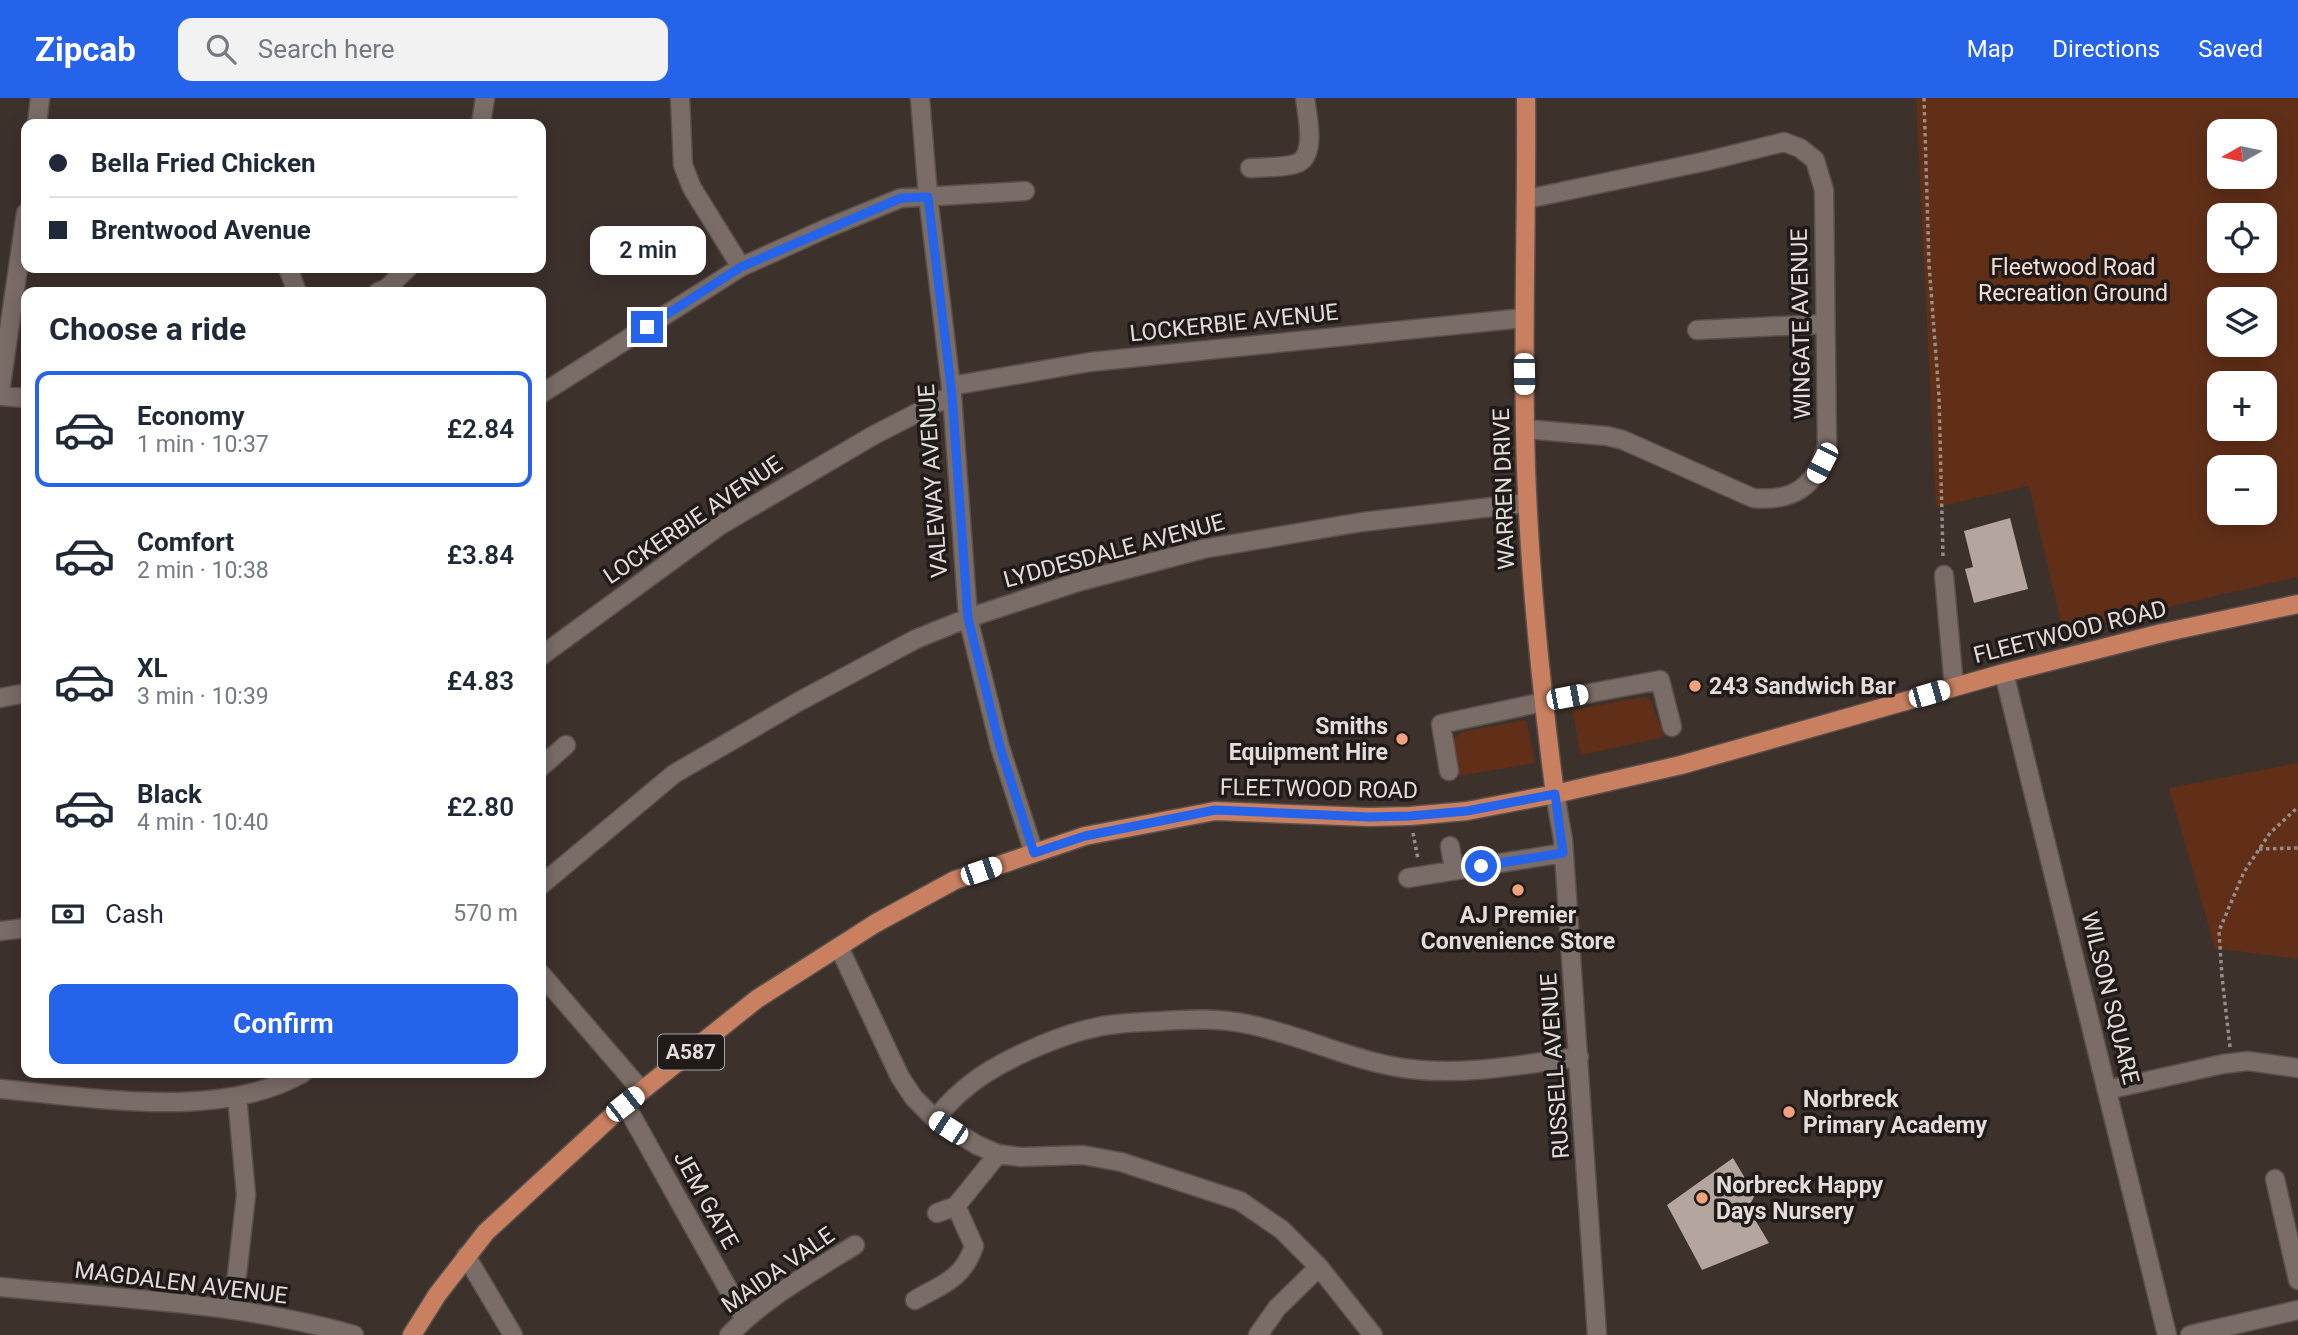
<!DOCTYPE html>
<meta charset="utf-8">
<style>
body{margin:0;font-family:Roboto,sans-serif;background:#f2f2f3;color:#1f2937;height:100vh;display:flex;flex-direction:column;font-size:26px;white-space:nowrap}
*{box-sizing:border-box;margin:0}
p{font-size:23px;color:#747a83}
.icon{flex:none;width:38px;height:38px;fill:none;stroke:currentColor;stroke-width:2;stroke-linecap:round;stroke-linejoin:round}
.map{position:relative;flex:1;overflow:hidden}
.drawer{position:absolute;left:21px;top:189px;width:525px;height:791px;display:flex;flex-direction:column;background:#fff;border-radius:14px;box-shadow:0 4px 18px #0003}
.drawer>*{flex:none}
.guide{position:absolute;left:21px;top:21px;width:525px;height:154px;border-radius:14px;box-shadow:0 4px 18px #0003;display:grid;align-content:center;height:154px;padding:0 28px;background:#fff}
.needle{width:46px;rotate:261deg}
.fabs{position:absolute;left:2207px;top:21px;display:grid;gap:14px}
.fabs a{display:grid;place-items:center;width:70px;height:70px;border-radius:14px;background:#fff;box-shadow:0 4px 18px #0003;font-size:35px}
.end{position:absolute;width:32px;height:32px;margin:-16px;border:9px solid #2563eb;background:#fff;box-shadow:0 0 0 4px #fff}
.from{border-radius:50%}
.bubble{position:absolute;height:49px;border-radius:14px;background:#fff;box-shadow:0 4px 18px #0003;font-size:23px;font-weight:600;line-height:49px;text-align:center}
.car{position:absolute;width:21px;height:42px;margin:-21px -10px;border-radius:9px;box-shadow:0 0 5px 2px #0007;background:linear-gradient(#fff 24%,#345 0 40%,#fff 0 76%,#345 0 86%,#fff 0)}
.guide b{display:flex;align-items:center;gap:24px;height:66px;font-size:26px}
.guide b+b{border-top:2px solid #e0e1e3}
.guide i{width:18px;height:18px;background:#1f2937}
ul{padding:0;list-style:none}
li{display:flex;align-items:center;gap:21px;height:116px;margin:0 14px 10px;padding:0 14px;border:4px solid transparent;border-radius:14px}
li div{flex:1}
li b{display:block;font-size:26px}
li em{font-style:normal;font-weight:600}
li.selected{border-color:#2563eb}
li>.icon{width:63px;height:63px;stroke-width:1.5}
h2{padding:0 28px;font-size:32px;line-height:84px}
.pay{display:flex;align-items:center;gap:18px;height:77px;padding:0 28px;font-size:26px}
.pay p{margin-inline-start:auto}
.button{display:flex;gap:14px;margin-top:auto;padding:14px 28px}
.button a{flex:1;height:80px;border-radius:14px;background:#2563eb;color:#fff;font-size:28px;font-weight:600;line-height:80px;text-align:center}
header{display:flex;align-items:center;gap:42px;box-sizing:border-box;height:98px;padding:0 35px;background:#2563eb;color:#fff}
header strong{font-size:33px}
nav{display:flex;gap:38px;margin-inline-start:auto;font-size:24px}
.search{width:490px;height:63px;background:#f2f2f3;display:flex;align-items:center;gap:18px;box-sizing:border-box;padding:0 24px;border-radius:14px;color:#747a83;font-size:26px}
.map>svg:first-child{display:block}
.green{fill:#612f18;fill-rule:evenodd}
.building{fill:#b4a59e}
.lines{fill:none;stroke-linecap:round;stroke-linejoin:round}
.minor-casing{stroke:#5a504b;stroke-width:21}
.major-casing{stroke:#5a504b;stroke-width:21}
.path{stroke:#968c88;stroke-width:3.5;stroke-dasharray:3.5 3.5;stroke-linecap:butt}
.minor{stroke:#7a6c66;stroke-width:18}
.major{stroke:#c88060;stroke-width:18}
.route{stroke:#2563eb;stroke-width:9}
.poi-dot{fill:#f1a17d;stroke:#201a18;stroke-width:2.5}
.labels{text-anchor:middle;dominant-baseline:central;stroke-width:7;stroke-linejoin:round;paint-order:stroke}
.shield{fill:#201a18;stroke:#a9a29f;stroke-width:2}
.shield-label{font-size:21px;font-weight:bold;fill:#e4dcd9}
.park-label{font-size:23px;fill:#f6ded4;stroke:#201a18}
.street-label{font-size:23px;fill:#e4dcd9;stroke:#201a18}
.poi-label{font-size:23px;font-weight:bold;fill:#e4dcd9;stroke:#201a18;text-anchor:start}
</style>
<header>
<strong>Zipcab</strong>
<div class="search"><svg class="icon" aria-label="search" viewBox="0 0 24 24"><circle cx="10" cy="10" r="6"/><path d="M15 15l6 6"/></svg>Search here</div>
<nav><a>Map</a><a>Directions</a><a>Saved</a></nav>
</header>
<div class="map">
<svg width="2298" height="1237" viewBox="0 0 2298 1237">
<rect width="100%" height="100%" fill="#3d312c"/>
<path class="green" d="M1916,0H2298V479L2063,533L2029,388L1936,409ZM2219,33H2264V79H2219ZM2264,117V163H2219V117ZM2264,201V247H2219V201ZM2264,285V331H2219V285ZM2264,369V415H2219V369Z
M1644,599L1650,601L1664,639L1581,657L1572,612Z
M1526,622L1535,665L1459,678L1453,642L1462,634Z
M2298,665V861L2215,850L2169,690Z"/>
<path class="building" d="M2010,420L2028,491L1974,505L1965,471L1973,469L1964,433Z
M1733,1060L1755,1097L1748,1110L1769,1145L1702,1172L1667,1107Z"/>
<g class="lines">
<defs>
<path id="minor" d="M680,0L683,67L692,90L741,169
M920,0L928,98L952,297L968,520L1000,649L1034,755
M37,26L40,0
M481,26L485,0
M1250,70C1265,69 1281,70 1295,66C1318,60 1307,17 1305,0
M288,170L297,194
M378,194L387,190L408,170
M1697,232L1825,226
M951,288L1090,264L1524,220
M0,294L26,115
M541,296L741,169L825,131L901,100L1025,93
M0,298L26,300
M1525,331L1607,338L1623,342L1753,400C1796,404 1817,387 1827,346L1824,92L1815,62L1800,50L1784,44L1707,63L1527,101
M1944,477L1954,589
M541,558L719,428L874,337L952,297
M2004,575L2167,1237
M0,600L26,595
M541,669L566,647
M1449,673L1441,626L1543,604L1660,582L1672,629
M1555,696L1563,742L1597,1237
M1450,748L1454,772
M1408,780L1563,755
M541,787L674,676L798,604L916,541L968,520L1081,483L1203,451L1362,424L1527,405
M0,833L26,830
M839,849L900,979L914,1000L935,1021L977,1047L998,1056L1021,1059L1083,1057L1121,1064L1240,1103L1282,1132L1319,1169L1373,1237
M541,876L642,993
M0,991C91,999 220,1023 303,975
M2107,992L2223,966L2248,963L2298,970
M625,1006L745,1221
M935,1021C943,1012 951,1002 961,994C993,964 1066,933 1109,927C1127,924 1145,924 1162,923C1191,921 1219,920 1247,926C1302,937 1354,964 1410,971C1466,978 1524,966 1579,959
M2275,1081L2298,1182
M937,1115L956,1108L998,1056
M466,1158L513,1237
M0,1189C117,1201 241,1204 354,1237
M915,1202C943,1186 963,1181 974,1148L956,1108
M233,1212L246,1097L237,998
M729,1237C765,1200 812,1174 855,1147
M1258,1237L1277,1210L1319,1169
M2190,1237L2298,1212"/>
<path id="major" d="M1526,0C1527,110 1523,220 1525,330C1527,453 1539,574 1555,696
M412,1237L437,1197L486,1134L625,1006L757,901L876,825L955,782L1085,738L1215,713L1369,719L1410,718L1467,713L1555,696L1681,667L2004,575L2162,535L2298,506"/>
</defs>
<use href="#minor" class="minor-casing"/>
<use href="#major" class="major-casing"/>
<path class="path" d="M1924,0L1929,166L1939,298L1943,459
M1413,735L1418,761
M2259,751L2298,750
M2230,949L2222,879L2219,833L2244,774L2270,735L2298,709"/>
<use href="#minor" class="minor"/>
<use href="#major" class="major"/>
</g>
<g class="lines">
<path class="route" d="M647,229L741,169L901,100L928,99L952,297L968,520L1000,649L1034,755L1085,738L1215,712L1369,719L1410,718L1467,713L1555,696L1563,755L1481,768"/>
</g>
<g class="poi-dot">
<circle cx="1695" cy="588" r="7"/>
<circle cx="1402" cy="641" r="7"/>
<circle cx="1518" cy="792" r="7"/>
<circle cx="1789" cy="1014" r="7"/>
<circle cx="1702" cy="1100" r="7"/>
</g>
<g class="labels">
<rect class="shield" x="658" y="936.5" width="66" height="35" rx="5"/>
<g class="shield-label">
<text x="691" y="954">A587</text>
</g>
<g class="park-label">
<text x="2073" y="169">Fleetwood Road<tspan x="2073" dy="26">Recreation Ground</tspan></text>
</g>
<g class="street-label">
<text transform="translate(1234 225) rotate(-6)">LOCKERBIE AVENUE</text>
<text transform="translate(1801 226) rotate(-91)">WINGATE AVENUE</text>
<text transform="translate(933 383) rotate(-94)">VALEWAY AVENUE</text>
<text transform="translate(1504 391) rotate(-92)">WARREN DRIVE</text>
<text transform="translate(693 422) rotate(-34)">LOCKERBIE AVENUE</text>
<text transform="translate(1114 453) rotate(-15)">LYDDESDALE AVENUE</text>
<text transform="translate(2070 534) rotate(-14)">FLEETWOOD ROAD</text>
<text transform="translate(1319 691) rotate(1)">FLEETWOOD ROAD</text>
<text transform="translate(2110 900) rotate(76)">WILSON SQUARE</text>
<text transform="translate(1555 968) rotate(-94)">RUSSELL AVENUE</text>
<text transform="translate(706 1102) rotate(61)">JEM GATE</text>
<text transform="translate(778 1172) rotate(-35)">MAIDA VALE</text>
<text transform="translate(181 1185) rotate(7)">MAGDALEN AVENUE</text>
</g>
<g class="poi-label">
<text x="1709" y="588">243 Sandwich Bar</text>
<text x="1388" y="628" text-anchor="end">Smiths<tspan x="1388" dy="26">Equipment Hire</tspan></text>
<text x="1518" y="817" text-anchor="middle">AJ Premier<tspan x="1518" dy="26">Convenience Store</tspan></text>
<text x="1803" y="1001">Norbreck<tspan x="1803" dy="26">Primary Academy</tspan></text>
<text x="1716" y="1087">Norbreck Happy<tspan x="1716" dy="26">Days Nursery</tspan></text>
</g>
</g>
</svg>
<div class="fabs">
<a><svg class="needle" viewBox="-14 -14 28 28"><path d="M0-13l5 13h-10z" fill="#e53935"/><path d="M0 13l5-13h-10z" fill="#747a83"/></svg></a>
<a><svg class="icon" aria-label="locate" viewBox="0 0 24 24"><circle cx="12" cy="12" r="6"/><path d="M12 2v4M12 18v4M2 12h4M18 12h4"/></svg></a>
<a><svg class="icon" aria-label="layers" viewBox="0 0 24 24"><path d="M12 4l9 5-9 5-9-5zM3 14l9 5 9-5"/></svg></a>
<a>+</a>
<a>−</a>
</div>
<i class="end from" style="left:1481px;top:768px"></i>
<i class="end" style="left:647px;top:229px"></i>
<div class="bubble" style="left:590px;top:128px;width:116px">2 min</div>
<i class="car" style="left:1524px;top:276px;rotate:179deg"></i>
<i class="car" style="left:1822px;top:365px;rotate:207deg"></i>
<i class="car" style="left:1929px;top:596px;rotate:74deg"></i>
<i class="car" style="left:1567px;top:599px;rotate:79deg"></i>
<i class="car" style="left:981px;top:773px;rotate:71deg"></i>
<i class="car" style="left:625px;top:1006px;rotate:52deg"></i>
<i class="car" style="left:948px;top:1030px;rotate:303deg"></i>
<div class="guide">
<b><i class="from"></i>Bella Fried Chicken</b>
<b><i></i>Brentwood Avenue</b>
</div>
<section class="drawer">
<h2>Choose a ride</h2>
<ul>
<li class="selected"><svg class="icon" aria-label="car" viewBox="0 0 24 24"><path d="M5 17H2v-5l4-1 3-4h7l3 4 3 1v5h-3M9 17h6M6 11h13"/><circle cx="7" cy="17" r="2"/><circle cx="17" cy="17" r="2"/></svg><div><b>Economy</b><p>1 min · 10:37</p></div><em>£2.84</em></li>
<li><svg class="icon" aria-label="car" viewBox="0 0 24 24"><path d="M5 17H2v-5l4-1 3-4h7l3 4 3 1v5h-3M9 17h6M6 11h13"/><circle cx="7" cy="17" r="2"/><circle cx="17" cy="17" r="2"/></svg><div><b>Comfort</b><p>2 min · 10:38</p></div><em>£3.84</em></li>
<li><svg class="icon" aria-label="car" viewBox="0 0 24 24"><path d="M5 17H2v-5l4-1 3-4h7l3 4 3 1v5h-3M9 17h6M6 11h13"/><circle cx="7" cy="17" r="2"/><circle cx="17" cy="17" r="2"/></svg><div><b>XL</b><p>3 min · 10:39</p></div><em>£4.83</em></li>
<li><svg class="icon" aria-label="car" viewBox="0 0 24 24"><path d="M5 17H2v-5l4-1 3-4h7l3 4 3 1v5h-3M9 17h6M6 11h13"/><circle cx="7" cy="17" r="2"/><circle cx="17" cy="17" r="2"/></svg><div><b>Black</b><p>4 min · 10:40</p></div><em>£2.80</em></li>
</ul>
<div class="pay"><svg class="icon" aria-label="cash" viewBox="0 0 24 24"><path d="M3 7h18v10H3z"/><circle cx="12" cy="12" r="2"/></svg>Cash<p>570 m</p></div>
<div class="button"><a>Confirm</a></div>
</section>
</div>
